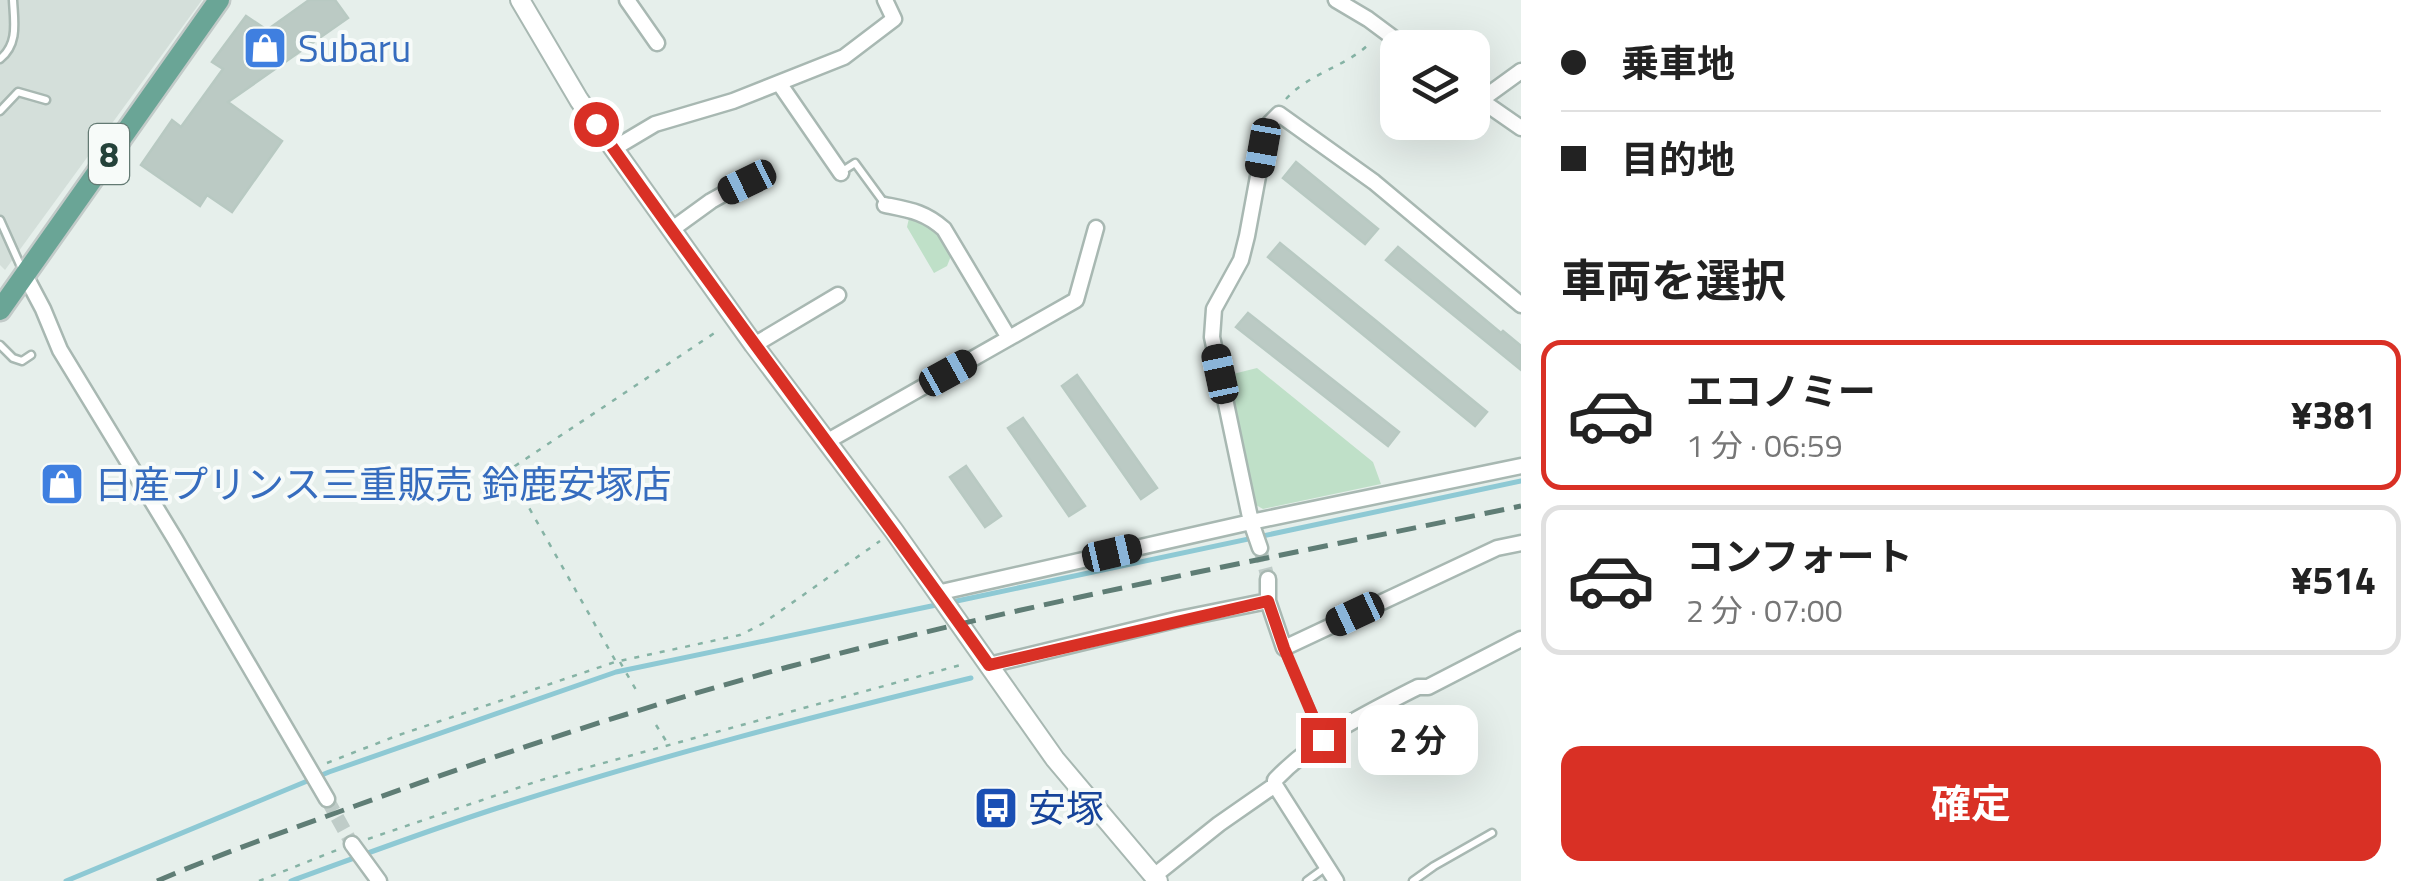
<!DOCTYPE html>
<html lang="ja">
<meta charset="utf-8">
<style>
body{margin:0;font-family:"Titillium Web","Noto Sans JP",sans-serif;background:#f6f6f6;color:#222;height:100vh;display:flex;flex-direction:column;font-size:38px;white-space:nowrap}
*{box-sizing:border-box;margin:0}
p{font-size:32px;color:#767676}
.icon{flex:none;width:55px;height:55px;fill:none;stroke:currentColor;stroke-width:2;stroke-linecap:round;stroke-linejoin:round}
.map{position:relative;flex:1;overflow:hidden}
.panel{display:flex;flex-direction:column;background:#fff;width:900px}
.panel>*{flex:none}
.hud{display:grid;align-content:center;height:220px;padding:0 40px;background:#fff}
.buttons{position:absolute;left:1380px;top:30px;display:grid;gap:20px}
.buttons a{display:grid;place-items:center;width:110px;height:110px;border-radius:20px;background:#fff;box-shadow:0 10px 40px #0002;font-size:50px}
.end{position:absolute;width:45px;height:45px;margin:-22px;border:12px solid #d93025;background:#fff;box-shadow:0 0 0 5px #fff}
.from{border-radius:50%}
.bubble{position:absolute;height:70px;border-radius:20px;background:#fff;box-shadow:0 10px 40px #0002;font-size:32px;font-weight:700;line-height:70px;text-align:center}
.car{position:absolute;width:30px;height:60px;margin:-30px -15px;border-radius:12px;box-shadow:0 0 8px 2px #0007;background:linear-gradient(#222 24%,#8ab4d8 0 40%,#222 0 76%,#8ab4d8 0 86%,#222 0)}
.hud b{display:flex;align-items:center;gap:35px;height:95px;font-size:38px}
.hud b+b{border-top:2px solid #e0e0e0}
.hud i{width:25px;height:25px;background:#222}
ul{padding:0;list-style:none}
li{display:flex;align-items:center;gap:30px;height:150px;margin:0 20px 15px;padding:0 20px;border:5px solid #e0e0e0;border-radius:20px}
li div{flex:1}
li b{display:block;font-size:38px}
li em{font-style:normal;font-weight:700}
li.selected{border-color:#d93025}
li>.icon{width:90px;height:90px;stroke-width:1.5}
h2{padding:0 40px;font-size:45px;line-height:120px}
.primary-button{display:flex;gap:20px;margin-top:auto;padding:20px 40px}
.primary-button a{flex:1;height:115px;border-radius:20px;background:#d93025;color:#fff;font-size:40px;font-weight:700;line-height:115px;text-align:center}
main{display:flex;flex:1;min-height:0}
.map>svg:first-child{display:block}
.built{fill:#d4dfda}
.green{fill:#bfe0c8}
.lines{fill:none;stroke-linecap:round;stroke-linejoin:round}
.stream{stroke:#8ec9d4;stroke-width:5}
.building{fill:#bbcac4;stroke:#b8c9c2;stroke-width:2.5}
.minor-tunnel{stroke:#bfccc8;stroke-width:14;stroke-dasharray:14 7;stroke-linecap:butt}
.service-casing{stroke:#a8b8b2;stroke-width:11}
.minor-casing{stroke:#a8b8b2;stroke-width:19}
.tertiary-casing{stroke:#a8b8b2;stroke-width:22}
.primary-casing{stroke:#c2cac8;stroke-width:25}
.path{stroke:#86b3a5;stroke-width:2.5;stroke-dasharray:5 8;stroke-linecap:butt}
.service{stroke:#fff;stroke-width:6}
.minor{stroke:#fff;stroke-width:14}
.tertiary{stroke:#fff;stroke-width:18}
.primary{stroke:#6aa596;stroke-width:20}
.rail{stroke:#5f7d75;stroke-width:5;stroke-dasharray:20 10;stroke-linecap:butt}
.route{stroke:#d93025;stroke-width:12}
.labels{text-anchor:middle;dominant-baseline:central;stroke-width:8;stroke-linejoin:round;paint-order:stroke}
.shield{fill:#f7fbf9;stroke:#637a73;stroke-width:2.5}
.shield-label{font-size:35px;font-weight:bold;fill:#24423a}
.shop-label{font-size:38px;fill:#366cbe;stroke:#f7fbf9;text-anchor:start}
.transit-label{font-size:38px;fill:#164399;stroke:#f7fbf9;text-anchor:start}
</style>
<main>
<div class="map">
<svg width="1521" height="881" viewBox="0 0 1521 881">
<rect width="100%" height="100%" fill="#e6efeb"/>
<path class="built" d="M0,0H202L5,270L0,265Z"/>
<path class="green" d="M909,218C934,225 939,235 951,256L947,266L934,273L907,227Z
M1257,368L1373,462L1381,484L1263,509L1256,505L1227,378L1229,375Z"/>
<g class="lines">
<path class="stream" d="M952,602L1521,481
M66,881L329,772L616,672L941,604
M291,881C363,855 434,828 507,805C660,756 815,716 971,678"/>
</g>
<path class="building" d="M309,0H335L348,18L228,102L282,141L232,212L207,195L200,206L141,165L172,120L181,127L223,69L212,62L246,16L267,30Z
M1296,162L1378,229L1365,244L1283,178Z
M1280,243L1375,320L1487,412L1475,426L1268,257Z
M1398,247L1501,333L1503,331L1521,346V370L1386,260Z
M1248,313L1399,432L1388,446L1236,327Z
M1077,375L1157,488L1141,499L1062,386Z
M1023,418L1085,506L1069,516L1008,428Z
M966,466L1001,516L985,527L950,477Z"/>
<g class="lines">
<path class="minor-tunnel" d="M1260,548L1268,579
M327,799L352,844"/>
<defs>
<path id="service" d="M0,59C19,44 14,21 13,0
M0,111L18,92L46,100
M841,172L855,163L885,204
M0,220L22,269
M0,345L13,358L22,361L31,355
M1284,649L1323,738
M1307,881L1326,867
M1413,881L1434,866L1492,833"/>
<path id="minor" d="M627,0L657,43
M1336,0L1368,19L1407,48
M779,83L841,173
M1472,94L1521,128
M1481,100L1521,71
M613,149L655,124L733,101L844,57L894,19L885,0
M885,205C910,210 925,212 944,229L1009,338
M671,230L711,201L761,173
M25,275L43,309L60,350L175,539L327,799
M754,345L838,295
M826,442L1076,300L1096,228
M1260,548L1251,522L1212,337L1214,309L1241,260L1247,236L1266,133L1270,123L1279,114L1374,182L1521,305
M937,593L1251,522L1521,466
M1268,601V579
M989,665L1179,619L1268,601L1284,648L1497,548L1521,543
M1275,785V780C1315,738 1367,713 1418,687H1428L1521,639
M352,844L379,881
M1154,876L1219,824L1275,785L1336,881"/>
<path id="tertiary" d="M520,0L579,100L754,345L894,531L1055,759L1158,881"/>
<path id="primary" d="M0,310L219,0"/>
</defs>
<use href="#service" class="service-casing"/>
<use href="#minor" class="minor-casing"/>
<use href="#tertiary" class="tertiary-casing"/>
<use href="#primary" class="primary-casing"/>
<path class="path" d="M1286,99C1309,73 1346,67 1370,43
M615,660L519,490L512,472L515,466L719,330
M620,662L639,695
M656,725L668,744
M327,763L396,736L615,662L740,635L762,624L880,541
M368,839L538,781L964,664
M259,881L337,850"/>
<use href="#service" class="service"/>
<use href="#minor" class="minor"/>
<use href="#tertiary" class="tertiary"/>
<use href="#primary" class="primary"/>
<path class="rail" d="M157,881C222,853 289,830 355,806C498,754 642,707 788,667C1030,602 1277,557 1521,506"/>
</g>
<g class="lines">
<path class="route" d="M596,124C724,307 860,483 989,665L1268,601L1284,648L1323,740"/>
</g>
<defs>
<symbol id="shop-square" viewBox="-11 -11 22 22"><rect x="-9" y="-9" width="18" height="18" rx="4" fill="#3f7fe0" stroke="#f7fbf9"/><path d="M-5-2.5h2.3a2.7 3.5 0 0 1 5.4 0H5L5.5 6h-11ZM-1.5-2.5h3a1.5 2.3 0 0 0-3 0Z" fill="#fff"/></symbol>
<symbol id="bus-square" viewBox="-11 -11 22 22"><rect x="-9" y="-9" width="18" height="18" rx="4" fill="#1a4fb4" stroke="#f7fbf9"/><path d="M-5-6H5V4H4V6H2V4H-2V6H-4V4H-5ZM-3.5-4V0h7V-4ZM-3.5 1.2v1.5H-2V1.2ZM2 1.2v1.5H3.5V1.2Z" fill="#fff"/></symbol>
</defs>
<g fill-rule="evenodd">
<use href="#shop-square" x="240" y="23" width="50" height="50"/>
<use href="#shop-square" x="37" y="459" width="50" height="50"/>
<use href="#bus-square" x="971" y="783" width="50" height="50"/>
</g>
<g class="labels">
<rect class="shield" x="89" y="124" width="40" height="60" rx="8"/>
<g class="shield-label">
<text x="109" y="154">8</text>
</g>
<g class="shop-label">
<text x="298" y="48">Subaru</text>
<text x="94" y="484">日産プリンス三重販売 鈴鹿安塚店</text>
</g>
<g class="transit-label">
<text x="1028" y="808">安塚</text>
</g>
</g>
</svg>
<div class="buttons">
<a><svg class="icon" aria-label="layers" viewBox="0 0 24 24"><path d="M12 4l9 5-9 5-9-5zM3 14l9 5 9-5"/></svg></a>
</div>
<i class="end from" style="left:596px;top:124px"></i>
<i class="end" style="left:1323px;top:740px"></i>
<div class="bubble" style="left:1358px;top:705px;width:120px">2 分</div>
<i class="car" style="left:1263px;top:148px;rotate:190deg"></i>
<i class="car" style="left:747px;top:182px;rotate:244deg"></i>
<i class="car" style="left:948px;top:373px;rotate:61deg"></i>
<i class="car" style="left:1220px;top:374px;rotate:348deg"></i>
<i class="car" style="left:1112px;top:553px;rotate:77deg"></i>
<i class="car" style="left:1355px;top:614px;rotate:245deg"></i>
</div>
<section class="panel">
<div class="hud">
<b><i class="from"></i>乗車地</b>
<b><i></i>目的地</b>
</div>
<h2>車両を選択</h2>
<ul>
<li class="selected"><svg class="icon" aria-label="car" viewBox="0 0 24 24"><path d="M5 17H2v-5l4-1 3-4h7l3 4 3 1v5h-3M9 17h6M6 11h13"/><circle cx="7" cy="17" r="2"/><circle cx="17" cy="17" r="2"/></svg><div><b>エコノミー</b><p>1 分 · 06:59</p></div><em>¥381</em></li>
<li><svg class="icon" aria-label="car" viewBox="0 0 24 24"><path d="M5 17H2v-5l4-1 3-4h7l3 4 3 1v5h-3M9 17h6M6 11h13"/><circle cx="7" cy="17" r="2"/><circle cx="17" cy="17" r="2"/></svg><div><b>コンフォート</b><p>2 分 · 07:00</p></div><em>¥514</em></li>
</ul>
<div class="primary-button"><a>確定</a></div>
</section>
</main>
